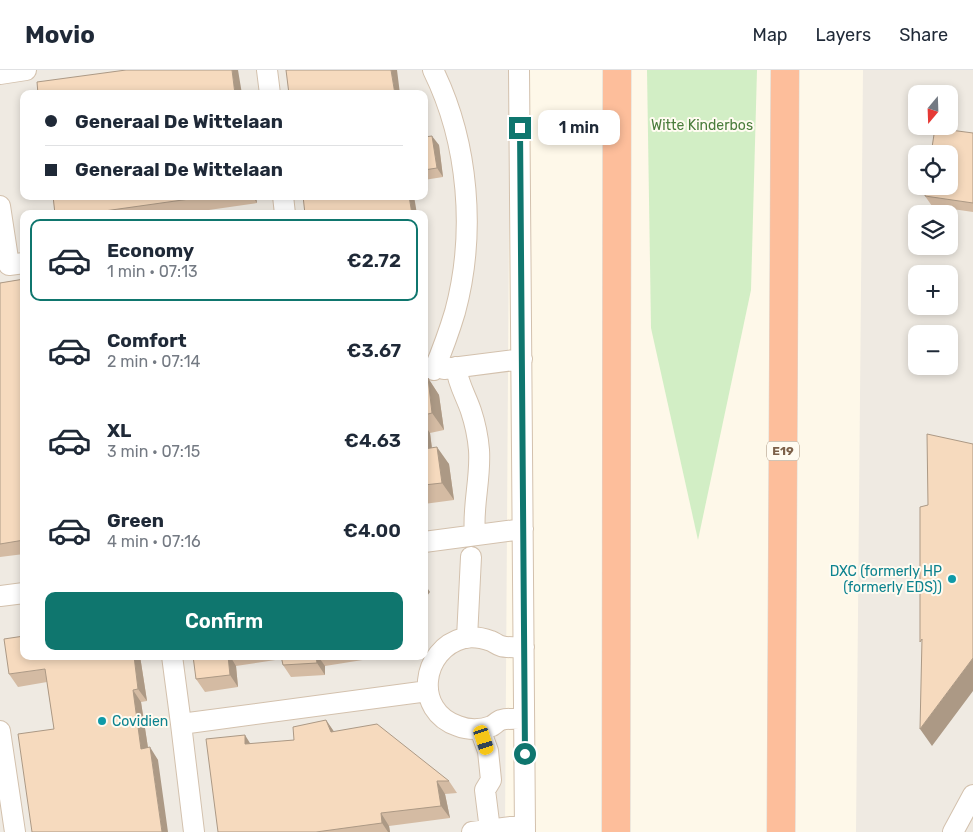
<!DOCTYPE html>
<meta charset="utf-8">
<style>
body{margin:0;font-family:Rubik,sans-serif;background:#f2f2f3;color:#1f2937;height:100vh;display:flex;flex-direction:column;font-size:19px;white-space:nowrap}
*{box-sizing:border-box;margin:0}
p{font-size:16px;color:#747a83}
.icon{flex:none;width:28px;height:28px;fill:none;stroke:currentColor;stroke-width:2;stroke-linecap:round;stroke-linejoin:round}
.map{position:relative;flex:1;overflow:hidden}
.panel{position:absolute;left:20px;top:140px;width:408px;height:450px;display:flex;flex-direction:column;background:#fff;border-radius:10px;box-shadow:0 2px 8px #0003}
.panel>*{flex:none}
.banner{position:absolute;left:20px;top:20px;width:408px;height:110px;border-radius:10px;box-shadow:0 2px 8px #0003;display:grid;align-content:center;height:110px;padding:0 25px;background:#fff}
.needle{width:32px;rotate:199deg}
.controls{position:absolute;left:908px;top:15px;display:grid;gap:10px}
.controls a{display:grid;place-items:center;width:50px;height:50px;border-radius:10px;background:#fff;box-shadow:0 2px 8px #0003;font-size:25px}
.end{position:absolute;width:22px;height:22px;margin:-11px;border:6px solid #0f766e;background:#fff;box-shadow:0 0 0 2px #fff}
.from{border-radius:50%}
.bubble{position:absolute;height:35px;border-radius:10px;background:#fff;box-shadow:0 2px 8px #0003;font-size:16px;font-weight:600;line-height:35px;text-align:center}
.car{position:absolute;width:15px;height:30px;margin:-15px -8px;border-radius:6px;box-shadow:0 0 4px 1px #0007;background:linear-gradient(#f5c518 24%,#345 0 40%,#f5c518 0 76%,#345 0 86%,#f5c518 0)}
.banner b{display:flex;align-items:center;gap:18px;height:48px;font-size:19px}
.banner b+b{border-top:1px solid #e0e1e3}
.banner i{width:12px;height:12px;background:#1f2937}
ul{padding:9px 0 0;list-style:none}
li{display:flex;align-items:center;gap:15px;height:82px;margin:0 10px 8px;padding:0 15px;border:2px solid transparent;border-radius:10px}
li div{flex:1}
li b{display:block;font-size:19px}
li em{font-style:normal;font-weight:600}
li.on{border-color:#0f766e}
li>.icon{width:45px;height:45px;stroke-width:1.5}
.action{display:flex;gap:10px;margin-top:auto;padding:10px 25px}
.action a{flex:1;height:58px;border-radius:10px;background:#0f766e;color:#fff;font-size:20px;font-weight:600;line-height:58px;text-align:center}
header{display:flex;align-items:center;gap:30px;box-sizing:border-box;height:70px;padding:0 25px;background:#fff;border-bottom:1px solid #e0e1e3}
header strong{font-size:24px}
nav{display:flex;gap:28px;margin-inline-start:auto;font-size:18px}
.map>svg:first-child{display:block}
.industrial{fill:#efeae2;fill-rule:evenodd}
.green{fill:#d2eec5}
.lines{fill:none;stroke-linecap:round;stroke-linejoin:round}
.minor-casing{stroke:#d3c1ad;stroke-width:22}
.highway-casing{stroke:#ddd6d0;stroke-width:29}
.minor{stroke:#fff;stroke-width:20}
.highway{stroke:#fdbe9b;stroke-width:28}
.wall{fill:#d4bba3}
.shaded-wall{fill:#ac9985}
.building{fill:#f6dabe;stroke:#ac9985}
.route{stroke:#0f766e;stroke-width:6}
.culture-dot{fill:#0f9aa8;stroke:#fffbf1;stroke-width:2}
.labels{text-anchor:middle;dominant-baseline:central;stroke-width:4;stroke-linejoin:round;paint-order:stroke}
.shield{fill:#fffbf1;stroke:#a38e7b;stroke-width:1}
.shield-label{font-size:12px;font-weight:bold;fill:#7c6049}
.park-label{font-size:14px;fill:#4a7d3c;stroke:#fffbf1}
.culture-label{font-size:14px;fill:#0d838f;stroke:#fffbf1;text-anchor:end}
</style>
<header>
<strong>Movio</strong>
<nav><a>Map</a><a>Layers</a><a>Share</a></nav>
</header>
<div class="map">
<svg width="973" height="762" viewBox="0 0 973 762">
<rect width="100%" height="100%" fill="#fef8e9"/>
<path class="industrial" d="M0,0H510L505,762H0ZM24,24H424V126H24ZM24,144H424V586H24Z
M863,0H973V762H856ZM916,24H949V56H916ZM916,84H949V116H916ZM916,144H949V176H916ZM916,204H949V236H916ZM916,264H949V296H916Z"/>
<path class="green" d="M647,0H757L751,220L698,470L651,258Z"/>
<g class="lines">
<defs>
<path id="minor" d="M267,0L270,24
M433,0C469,73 476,164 455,242C449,262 442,281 434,300
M519,0L525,762
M0,4L26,0
M283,126L285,144
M0,136L9,195L24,193
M456,297C458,314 466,326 471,341C475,353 478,368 479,380C481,409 472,437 475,465
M444,299L522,289
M424,472L523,459
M0,526L24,523
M467,568L471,487
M524,577C517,577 507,578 501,576C497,575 494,572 491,571C483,568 473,566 464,568C421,579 413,641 458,656C468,660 481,660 492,656C495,654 498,651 501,650C508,648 518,649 524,649
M172,586L181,654L428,621
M181,654L194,762
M480,659L488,681L491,710L485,720L490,760
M0,661L15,762
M472,762L525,755
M953,762L973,725"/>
<path id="highway" d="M616,762L617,0
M781,762L785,0"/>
</defs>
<use href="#minor" class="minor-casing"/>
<use href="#highway" class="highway-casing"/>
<use href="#minor" class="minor"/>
<use href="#highway" class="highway"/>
</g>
<path class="wall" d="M973,63V142L932,136L925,126Z
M424,67L439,75L443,107L424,110Z
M53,126H256L257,133L181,144H55Z
M24,209V484L0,487V213Z
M424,308H428L439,325L444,360L430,363L432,378L449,394L454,430L424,434Z
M140,586L147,631L141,632L148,678L158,690L54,659L47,612L18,617L9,604Z
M193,586H377L375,588L325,596V605L291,607L283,595L282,589L236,596L238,617L205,622L196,609Z
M326,650L334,662L449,711L457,723L445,724L450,748L389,756L390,762H218L251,674L294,670Z"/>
<path class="shaded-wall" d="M232,0H238L242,24H235Z
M391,0H397L400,24H395Z
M432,66L439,75L443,107L437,98Z
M252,126H256L257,133Z
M409,126H414L417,144H412Z
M424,195L427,218L424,222Z
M428,308L439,325L444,360L432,343Z
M424,354L430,363L434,396L424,381Z
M437,377L449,394L454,430L442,413Z
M424,513L430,522L424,530Z
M134,586H140L147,631L138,619Z
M228,586H230L236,596L238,617L230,605Z
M316,586H318L325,596V605L317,593Z
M973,588V621L932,676L920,659Z
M133,620L141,632L150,691L141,679Z
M326,650L335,663L331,662Z
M245,665L253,678L245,674Z
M150,677L158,690L168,762H162Z
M437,711L445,724L450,748L441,736Z
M381,743L389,756L390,762H388L382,753Z"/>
<path class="building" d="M126,0H232L235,24H38L37,12Z
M286,0H391L395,24H289Z
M935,58L973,63V133L925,126L926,116H949V84H931Z
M432,66L437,98L424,100V67Z
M53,126H211L83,144H55Z
M303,126H409L412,144H305Z
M24,209V470L0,474V213Z
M424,308H428L432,343L424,345Z
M927,364L973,374V588L920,659L922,569L920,572V437L928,435Z
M437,377L442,413L424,415V379Z
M21,527H24V548Z
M24,566V586H134L138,619L133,620L141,679L150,677L162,762H32L18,664L54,659L45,599L9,604L4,569Z
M193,586H228L230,605L196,609Z
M281,586H316L317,593L283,595Z
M326,650L331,662L377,654L449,711H437L441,736L381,743L382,753L316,762H218L206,669L245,665V674L294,670L293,657Z"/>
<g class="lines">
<path class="route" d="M520,58L525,684"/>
</g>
<g class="culture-dot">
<circle cx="952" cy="509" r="5"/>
<circle cx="102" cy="651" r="5"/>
</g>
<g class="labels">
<rect class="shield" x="767" y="371.5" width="32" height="19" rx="4"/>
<g class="shield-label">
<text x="783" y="381">E19</text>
</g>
<g class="park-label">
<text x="702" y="55">Witte Kinderbos</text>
</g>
<g class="culture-label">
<text x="942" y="501">DXC (formerly HP<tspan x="942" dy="16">(formerly EDS))</tspan></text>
<text x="112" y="651" text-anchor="start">Covidien</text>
</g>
</g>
</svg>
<div class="controls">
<a><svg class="needle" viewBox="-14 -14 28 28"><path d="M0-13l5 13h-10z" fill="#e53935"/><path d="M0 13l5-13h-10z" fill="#747a83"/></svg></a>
<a><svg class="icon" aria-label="locate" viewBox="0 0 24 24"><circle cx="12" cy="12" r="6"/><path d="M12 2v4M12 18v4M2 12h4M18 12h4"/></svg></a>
<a><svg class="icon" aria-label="layers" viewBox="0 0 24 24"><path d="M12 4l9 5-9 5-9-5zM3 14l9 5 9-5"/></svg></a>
<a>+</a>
<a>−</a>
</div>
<i class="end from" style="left:525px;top:684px"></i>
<i class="end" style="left:520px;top:58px"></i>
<div class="bubble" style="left:538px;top:40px;width:82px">1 min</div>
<i class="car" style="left:484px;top:670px;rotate:162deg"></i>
<div class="banner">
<b><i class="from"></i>Generaal De Wittelaan</b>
<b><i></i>Generaal De Wittelaan</b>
</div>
<section class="panel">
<ul>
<li class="on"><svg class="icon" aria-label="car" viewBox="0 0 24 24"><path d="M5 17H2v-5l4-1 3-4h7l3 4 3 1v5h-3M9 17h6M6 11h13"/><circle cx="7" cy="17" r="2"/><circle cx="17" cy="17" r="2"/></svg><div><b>Economy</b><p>1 min · 07:13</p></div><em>€2.72</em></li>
<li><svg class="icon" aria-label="car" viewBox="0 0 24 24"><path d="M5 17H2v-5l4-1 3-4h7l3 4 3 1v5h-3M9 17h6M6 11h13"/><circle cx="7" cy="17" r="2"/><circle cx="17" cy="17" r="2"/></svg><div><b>Comfort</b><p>2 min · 07:14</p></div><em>€3.67</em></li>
<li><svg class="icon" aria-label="car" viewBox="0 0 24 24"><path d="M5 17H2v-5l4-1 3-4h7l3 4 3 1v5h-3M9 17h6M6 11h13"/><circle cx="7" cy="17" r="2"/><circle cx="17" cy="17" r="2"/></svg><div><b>XL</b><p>3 min · 07:15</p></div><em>€4.63</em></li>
<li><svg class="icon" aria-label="car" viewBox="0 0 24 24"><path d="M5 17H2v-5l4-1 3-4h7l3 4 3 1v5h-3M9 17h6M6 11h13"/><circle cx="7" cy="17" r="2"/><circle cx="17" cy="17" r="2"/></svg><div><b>Green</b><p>4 min · 07:16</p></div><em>€4.00</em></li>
</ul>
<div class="action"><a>Confirm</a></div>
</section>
</div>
